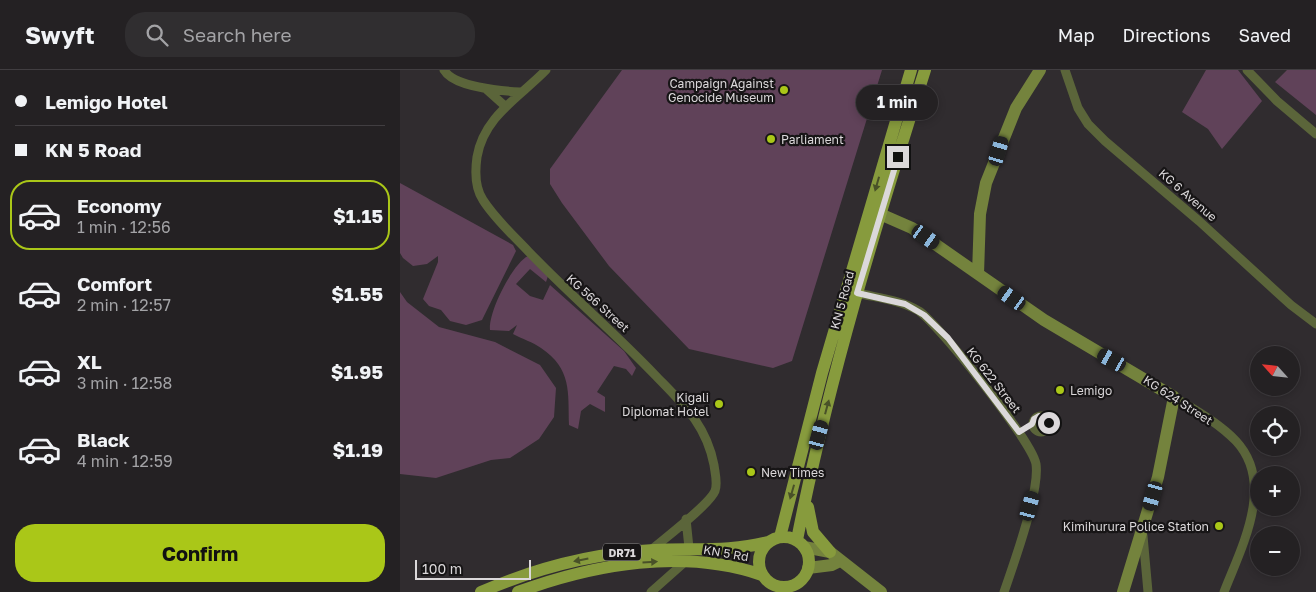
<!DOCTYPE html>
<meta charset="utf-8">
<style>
body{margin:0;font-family:"Golos Text",sans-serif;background:#302e30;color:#f1f3f6;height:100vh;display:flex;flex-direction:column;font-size:19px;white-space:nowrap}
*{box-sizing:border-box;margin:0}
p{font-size:16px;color:#a3a3a6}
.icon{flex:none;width:28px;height:28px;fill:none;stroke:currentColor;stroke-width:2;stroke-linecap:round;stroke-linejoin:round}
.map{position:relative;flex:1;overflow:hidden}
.details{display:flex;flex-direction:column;background:#242123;width:400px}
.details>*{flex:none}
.banner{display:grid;align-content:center;height:110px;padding:0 15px;background:#242123}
.needle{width:32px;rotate:297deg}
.controls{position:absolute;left:850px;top:276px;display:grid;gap:10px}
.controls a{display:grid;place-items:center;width:50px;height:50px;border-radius:50%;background:#242123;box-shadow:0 2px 8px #0003,0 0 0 1px #413e41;font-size:25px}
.scale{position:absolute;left:15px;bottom:12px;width:116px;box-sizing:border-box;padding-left:5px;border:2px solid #dbd8da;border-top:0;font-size:14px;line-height:18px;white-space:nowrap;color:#dbd8da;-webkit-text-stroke:4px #171516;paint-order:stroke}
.end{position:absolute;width:22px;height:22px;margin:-11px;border:6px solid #dbd8da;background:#111;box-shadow:0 0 0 2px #111}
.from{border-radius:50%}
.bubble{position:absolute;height:35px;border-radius:18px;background:#242123;box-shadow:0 2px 8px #0003,0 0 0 1px #413e41;font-size:16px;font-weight:700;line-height:35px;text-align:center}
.car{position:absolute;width:15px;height:30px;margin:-15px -8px;border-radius:6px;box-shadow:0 0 4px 1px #0007;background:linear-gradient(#222 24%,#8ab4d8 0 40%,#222 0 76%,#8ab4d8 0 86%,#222 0)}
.banner b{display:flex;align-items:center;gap:18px;height:48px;font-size:19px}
.banner b+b{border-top:1px solid #413e41}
.banner i{width:12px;height:12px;background:#f1f3f6}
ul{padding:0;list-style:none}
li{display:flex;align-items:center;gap:15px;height:70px;margin:0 10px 8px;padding:0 5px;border:2px solid transparent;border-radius:20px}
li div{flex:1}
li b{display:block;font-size:19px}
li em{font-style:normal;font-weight:700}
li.selected{border-color:#aac718}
li>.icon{width:45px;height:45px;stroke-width:1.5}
.button{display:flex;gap:10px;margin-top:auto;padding:10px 15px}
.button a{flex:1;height:58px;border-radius:20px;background:#aac718;color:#111;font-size:20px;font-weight:700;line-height:58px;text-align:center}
header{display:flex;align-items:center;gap:30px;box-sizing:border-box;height:70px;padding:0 25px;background:#242123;border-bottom:1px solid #413e41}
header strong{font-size:24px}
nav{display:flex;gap:28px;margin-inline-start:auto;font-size:18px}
.search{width:350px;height:45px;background:#302e30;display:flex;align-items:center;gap:12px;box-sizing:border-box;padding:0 18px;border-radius:20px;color:#a3a3a6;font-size:19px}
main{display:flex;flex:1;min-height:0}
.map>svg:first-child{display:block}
.green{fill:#604259}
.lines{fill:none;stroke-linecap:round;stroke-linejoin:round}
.street{stroke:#5b653a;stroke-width:9}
.secondary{stroke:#74833d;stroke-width:12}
.primary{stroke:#879b3d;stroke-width:12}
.oneway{fill:#495128}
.route{stroke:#dbd8da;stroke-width:6}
.poi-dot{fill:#aac718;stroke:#171516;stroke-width:2}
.labels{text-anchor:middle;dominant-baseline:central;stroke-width:4.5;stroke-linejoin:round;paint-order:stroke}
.shield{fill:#171516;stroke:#a09e9f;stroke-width:1}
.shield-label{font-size:11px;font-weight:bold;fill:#dbd8da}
.poi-label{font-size:12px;fill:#dbd8da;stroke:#171516;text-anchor:end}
.street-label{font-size:12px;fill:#dbd8da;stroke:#171516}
</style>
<header>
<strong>Swyft</strong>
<div class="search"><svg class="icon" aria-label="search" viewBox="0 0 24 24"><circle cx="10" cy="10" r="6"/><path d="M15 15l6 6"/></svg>Search here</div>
<nav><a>Map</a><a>Directions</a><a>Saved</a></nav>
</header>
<main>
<section class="details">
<div class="banner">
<b><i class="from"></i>Lemigo Hotel</b>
<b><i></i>KN 5 Road</b>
</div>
<ul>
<li class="selected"><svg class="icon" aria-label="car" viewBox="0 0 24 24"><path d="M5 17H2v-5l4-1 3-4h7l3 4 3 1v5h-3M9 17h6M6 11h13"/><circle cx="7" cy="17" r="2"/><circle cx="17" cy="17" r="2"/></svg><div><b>Economy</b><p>1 min · 12:56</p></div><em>$1.15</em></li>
<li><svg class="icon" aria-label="car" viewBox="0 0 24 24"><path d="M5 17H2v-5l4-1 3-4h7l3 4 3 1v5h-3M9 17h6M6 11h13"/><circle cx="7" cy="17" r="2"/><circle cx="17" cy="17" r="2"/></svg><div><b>Comfort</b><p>2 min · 12:57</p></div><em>$1.55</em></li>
<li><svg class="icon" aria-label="car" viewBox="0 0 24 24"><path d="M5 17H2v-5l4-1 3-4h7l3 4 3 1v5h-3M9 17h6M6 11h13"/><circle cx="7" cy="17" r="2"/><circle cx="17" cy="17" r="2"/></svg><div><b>XL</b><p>3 min · 12:58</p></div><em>$1.95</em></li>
<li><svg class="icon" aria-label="car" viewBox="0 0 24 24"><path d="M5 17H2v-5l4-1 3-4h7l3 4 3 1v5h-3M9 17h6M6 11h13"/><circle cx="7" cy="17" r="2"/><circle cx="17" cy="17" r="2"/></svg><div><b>Black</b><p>4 min · 12:59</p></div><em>$1.19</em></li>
</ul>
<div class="button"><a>Confirm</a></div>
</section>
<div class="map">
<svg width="916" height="522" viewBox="0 0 916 522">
<rect width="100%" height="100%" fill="#302c2f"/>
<path class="green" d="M222,0H482L392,291L373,298L289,279L209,196L162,133L150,114V99Z
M806,0H838L862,31L822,79L808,59L782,42Z
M887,0H916V45L875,12Z
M0,113L113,175L116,181L82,250L66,255L50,251L41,240L29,236L23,229L38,192V186L27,194L13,196L3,188L0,183Z
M128,186L148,206L146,212L130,199L116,214L130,226L143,230L150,215L224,281L236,298L232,306L226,299L214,296L197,322L205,327V342L190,334L181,341L178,359L169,355C168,322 172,299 141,278C133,272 122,269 113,264L117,255L109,261L90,260C88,242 113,193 128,186Z
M0,222L7,232L39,257L95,272L140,295L156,318L154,347L139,369L110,388L91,390L36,408L0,404Z"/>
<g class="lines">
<path class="street" d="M44,0C54,17 101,21 120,22
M146,0C120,27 84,46 77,87C75,101 75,118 83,130C95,149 113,165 128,181C169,224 214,262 255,305C283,334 306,354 314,395C315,403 318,413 315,421C309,435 265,468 251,480
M665,0L678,38L688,54L705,71L799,151L891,235L916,254
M847,0L877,31L916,64
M86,19L105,36
M457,223C478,228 501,230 519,241C539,255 632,371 636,394C640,421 614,493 604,522
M774,327C795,340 819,353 836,371C876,414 841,478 824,522
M633 354a8 8 0 1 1 16 0a8 8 0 1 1-16 0Z
M286,449L289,478
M743,466L748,522
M251,522L286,491"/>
<path class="secondary" d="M480,144L512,158L644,250L774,327L758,407L723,522
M578,204L580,144L586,113L616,38L640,0
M404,477L430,482L481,522
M408,498L432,495L440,491"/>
<path class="primary" d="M408,437L413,462L430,482
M359 492a25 25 0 1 1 50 0a25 25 0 1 1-50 0Z
M380,467L422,303L511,0
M397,470C428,311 476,155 525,0
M81,522C136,498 194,483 254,480C293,478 331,482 368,472
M118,522C194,494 283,478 362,505"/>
</g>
<defs><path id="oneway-solid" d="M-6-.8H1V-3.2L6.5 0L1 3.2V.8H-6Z" transform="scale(1.25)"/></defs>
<g class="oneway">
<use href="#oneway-solid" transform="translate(477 114) rotate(106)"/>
<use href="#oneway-solid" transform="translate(427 337) rotate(-75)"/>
<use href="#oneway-solid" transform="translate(392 422) rotate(106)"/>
<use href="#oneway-solid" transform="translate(181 490) rotate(169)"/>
<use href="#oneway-solid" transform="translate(250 492) rotate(-3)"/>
</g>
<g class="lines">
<path class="route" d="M498,87L457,223L505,234L524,245L548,268L619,362L632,354L634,349L639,346L647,348L649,353"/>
</g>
<g class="poi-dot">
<circle cx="384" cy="20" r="5"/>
<circle cx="371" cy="69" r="5"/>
<circle cx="660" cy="320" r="5"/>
<circle cx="319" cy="334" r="5"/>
<circle cx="351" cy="402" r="5"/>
<circle cx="819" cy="456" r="5"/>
</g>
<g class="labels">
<rect class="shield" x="203" y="473.5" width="38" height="17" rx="4"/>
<g class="shield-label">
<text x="222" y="482">DR71</text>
</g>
<g class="poi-label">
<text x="374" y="13">Campaign Against<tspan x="374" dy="14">Genocide Museum</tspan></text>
<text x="381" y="69" text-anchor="start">Parliament</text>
<text x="670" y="320" text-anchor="start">Lemigo</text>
<text x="309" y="327">Kigali<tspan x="309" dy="14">Diplomat Hotel</tspan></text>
<text x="361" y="402" text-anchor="start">New Times</text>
<text x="809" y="456">Kimihurura Police Station</text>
</g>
<g class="street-label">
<text transform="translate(788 125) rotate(41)">KG 6 Avenue</text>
<text transform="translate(442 230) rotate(-75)">KN 5 Road</text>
<text transform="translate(198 233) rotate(42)">KG 566 Street</text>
<text transform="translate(594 310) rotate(52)">KG 622 Street</text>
<text transform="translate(778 330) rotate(33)">KG 624 Street</text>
<text transform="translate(326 483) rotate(10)">KN 5 Rd</text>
</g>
</g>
</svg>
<div class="controls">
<a><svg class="needle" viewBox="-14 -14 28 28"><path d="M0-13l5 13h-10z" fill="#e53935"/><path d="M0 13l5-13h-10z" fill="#a3a3a6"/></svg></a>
<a><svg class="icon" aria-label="locate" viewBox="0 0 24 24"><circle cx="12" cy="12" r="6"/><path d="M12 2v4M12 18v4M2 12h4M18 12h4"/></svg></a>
<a>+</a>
<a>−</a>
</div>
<div class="scale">100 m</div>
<i class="end from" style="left:649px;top:353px"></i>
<i class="end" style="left:498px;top:87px"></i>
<div class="bubble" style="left:456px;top:15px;width:82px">1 min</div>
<i class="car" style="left:599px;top:81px;rotate:17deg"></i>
<i class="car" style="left:526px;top:167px;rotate:125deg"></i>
<i class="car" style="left:612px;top:228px;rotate:305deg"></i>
<i class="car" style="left:712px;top:290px;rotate:299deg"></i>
<i class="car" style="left:419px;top:365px;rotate:15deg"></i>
<i class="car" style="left:753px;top:426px;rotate:196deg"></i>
<i class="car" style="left:630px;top:436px;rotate:15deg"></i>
</div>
</main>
